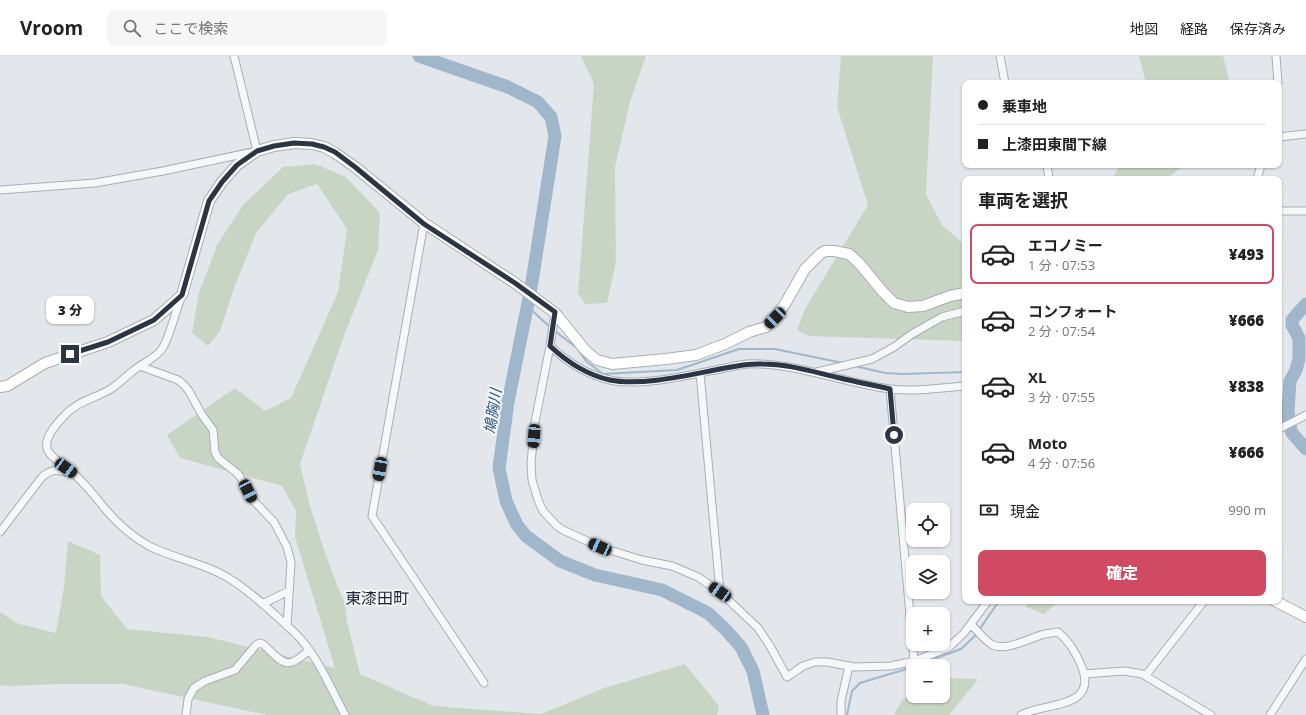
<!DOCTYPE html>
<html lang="ja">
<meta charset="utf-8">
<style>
body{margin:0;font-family:"Open Sans","Noto Sans JP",sans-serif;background:#f6f6f6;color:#222;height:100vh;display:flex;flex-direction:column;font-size:15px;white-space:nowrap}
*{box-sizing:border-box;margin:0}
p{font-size:13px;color:#767676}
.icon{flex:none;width:22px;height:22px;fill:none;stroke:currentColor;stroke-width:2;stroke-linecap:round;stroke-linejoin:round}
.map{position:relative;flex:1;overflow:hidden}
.details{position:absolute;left:962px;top:120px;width:320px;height:428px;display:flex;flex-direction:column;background:#fff;border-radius:8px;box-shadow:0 1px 3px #0004}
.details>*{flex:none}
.hud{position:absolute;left:962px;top:24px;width:320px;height:88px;border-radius:8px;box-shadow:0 1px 3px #0004;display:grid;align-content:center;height:88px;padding:0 16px;background:#fff}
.tools{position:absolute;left:906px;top:447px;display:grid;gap:8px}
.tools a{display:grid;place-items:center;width:44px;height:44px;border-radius:8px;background:#fff;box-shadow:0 1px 3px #0004;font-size:20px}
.end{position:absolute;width:18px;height:18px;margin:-9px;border:5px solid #2b3544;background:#fff;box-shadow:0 0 0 2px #fff}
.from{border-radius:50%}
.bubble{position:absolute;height:28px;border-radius:8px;background:#fff;box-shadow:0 1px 3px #0004;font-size:13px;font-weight:800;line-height:28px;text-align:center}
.car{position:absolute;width:12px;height:24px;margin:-12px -6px;border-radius:5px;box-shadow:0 0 3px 1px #0007;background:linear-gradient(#222 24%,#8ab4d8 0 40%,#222 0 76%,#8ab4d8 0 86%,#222 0)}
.hud b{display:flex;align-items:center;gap:14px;height:38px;font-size:15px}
.hud b+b{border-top:1px solid #e0e0e0}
.hud i{width:10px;height:10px;background:#222}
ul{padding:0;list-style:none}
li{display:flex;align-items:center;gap:12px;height:60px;margin:0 8px 6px;padding:0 8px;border:2px solid transparent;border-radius:8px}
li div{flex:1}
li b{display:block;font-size:15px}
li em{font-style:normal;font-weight:800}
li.selected{border-color:#cf4a62}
li>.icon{width:36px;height:36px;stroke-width:1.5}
h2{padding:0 16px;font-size:18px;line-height:48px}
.pay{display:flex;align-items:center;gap:10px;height:44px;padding:0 16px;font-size:15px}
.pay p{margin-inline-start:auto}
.cta{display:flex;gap:8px;margin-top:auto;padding:8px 16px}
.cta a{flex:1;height:46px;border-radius:8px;background:#cf4a62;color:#fff;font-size:16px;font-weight:800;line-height:46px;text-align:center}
header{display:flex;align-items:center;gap:24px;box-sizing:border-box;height:56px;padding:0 20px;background:#fff;border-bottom:1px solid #e0e0e0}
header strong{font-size:19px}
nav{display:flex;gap:22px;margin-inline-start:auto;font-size:14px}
.search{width:280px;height:36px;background:#f6f6f6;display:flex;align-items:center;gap:10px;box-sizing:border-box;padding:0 14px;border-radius:8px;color:#767676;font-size:15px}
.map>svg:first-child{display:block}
.green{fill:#c9d5c4}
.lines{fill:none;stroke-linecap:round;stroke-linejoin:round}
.stream{stroke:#9fb6cb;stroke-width:2}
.river{stroke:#9fb6cb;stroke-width:13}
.minor-casing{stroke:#a8aeb6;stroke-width:9}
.secondary-casing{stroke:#a8aeb6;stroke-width:12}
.minor{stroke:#f6f7f9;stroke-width:7}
.secondary{stroke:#fff;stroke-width:10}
.route{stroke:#2b3544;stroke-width:5}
.labels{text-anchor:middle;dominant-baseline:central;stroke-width:4;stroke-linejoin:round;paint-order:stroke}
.water-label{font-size:15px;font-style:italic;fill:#345578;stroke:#f3f6f8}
.quarter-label{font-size:16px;fill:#1d2635;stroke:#f3f6f8}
</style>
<header>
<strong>Vroom</strong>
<div class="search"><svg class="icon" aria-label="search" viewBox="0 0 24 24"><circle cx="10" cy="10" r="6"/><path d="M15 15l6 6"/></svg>ここで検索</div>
<nav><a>地図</a><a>経路</a><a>保存済み</a></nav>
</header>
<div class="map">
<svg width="1306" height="659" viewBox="0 0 1306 659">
<rect width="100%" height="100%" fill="#e3e7eb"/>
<path class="green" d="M581,0H646L630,46L615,111L616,206L607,247L585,248L578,238L594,28Z
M841,0H933L926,138L942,169L965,189V287L961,285L809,280L797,274L805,253L868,149L837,51Z
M1139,0H1223L1229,23L1228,27H1146Z
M315,108L346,121L380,157L378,194L342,285L300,408L310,450L325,497L345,549L347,565L360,618L433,650L541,658L604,632L685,608L719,650L717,659H267L123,628H60L7,630L0,629V556L19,568L56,577L64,530L68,485L100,499L101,540L127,573L208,581L335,612L295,481L296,455L282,430L180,402L167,379L235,332L265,355L291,342L338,236L347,173L317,128L288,138L256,177L234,232L220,275L208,290L192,277L199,237L217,189L243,149L283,111Z
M1120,109H1185L1166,123H1112Z
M1028,545H1059L1044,558L1026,551Z
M943,622L978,623L949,659H894L902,644L913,636V640H943Z"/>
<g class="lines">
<path class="stream" d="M527,250L550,271
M555,275L577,292L586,305L603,318L677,314L739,293H775L843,307
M855,310L885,317L903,318L965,316
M979,574L999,545
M915,610L961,593L977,578
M847,659L852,635L860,627L913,611"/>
<path class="river" d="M419,0L508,31L538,46L551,61L555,80L531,232L508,346L499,412L506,445L517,469L526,480L560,505L595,519L662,534L708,557L726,574L741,591L753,615L763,659
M1306,248L1292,264V269L1299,282V303L1296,314L1290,325L1288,355L1289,368L1292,377L1306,393"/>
<defs>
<path id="minor" d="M1000,0L1005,27
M1276,0L1278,27
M1279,81L1306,78
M1047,109L1049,123
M1257,123L1261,109
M0,134L95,127L163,115L257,95L234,0
M1279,155H1306
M424,167L372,460L484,627
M181,242C176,254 169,283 162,293C155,303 142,307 133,315C125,321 118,329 109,334C95,342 79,345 67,357C59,365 44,380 47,392C49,401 66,411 73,417C86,428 96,442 107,455C119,469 133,481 149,490C175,503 205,507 230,523C253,537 275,559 295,577C318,600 330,631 345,659
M555,257L550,290L535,366L531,407L532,424L538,444L543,455L557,470L563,474L600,491L642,504L672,510L698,521L720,536L758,572L770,590L787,621L803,610L815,606H827L854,611L891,610L914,605L948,592L964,577L988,545
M550,290C566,305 587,319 610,324C640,331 690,319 720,313C729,311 738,309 747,308C796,306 842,327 890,333C915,336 940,332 965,330
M140,310L178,324L184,329L189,335L202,359L213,374L215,396L218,402L238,418L244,427L252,443L274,466L287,491L291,506L287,570
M817,316L872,303L894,291L912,278L942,261L965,255
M700,317L720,536
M890,333L914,605
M1279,373L1306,359
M0,476L42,421C53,412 58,414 71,417
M262,548L289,535
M971,568C977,575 984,583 991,588C1005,597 1031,581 1045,578C1049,577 1054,577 1058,576C1068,584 1077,599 1082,611C1098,654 1044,646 1021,659
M1084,618L1124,615L1142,618L1211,659
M1146,619L1204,545
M186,659L188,643L194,632L205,625L235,614L256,589L260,587L263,588C283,607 286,616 309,594
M841,659V645L849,610
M1270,659L1306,603"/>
<path id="secondary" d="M0,331L7,330L45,307L108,286L154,264L182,239L209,145L222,126L237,109L257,95L274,90L294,87L312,88L324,91L335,97L355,111L424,167L515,227L555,257L585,294L597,304L612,308L666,303L696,299L725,288L749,276L766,271L775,262L785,248L805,213L820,198L825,195H834L849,198L859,207L883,236L894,247L908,251L923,250L950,240L965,237
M1275,545L1306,561"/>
</defs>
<use href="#minor" class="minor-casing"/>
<use href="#secondary" class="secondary-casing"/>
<use href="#minor" class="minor"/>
<use href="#secondary" class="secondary"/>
</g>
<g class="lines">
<path class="route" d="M70,298L108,286L154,264L182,239L209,145L222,126L237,109L257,95L274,90L294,87L312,88L324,91L335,96L355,111L424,168L515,227L555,256L550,290C566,305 587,319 610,324C640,330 684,320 715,314C731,311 746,307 762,308C789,308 814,316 840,322C856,326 873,329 890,333L894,379"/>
</g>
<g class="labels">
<g class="water-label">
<text transform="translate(492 355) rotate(-81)">鳩胸川</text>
</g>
<g class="quarter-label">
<text x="377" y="542">東漆田町</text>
</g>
</g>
</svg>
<div class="tools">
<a><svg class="icon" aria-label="locate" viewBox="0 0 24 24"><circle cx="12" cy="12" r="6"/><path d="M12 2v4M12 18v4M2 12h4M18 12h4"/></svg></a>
<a><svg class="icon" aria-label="layers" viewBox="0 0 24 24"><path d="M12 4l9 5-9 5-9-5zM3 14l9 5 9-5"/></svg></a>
<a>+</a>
<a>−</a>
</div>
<i class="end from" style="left:894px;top:379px"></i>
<i class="end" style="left:70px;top:298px"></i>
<div class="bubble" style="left:46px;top:240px;width:48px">3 分</div>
<i class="car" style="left:775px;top:262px;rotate:225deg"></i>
<i class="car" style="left:534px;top:380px;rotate:185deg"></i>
<i class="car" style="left:66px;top:412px;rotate:126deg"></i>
<i class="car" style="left:380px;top:413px;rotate:190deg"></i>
<i class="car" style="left:248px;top:435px;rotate:154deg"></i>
<i class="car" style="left:600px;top:491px;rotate:294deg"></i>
<i class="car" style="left:720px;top:536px;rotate:304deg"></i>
<div class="hud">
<b><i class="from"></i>乗車地</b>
<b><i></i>上漆田東間下線</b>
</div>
<section class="details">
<h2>車両を選択</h2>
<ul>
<li class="selected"><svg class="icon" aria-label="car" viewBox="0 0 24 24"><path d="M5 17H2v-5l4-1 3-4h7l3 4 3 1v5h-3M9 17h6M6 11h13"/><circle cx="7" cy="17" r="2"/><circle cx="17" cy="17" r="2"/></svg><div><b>エコノミー</b><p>1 分 · 07:53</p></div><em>¥493</em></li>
<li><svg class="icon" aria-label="car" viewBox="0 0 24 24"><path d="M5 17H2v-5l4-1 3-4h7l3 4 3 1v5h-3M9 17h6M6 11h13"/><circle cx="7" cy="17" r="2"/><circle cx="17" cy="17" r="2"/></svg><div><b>コンフォート</b><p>2 分 · 07:54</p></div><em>¥666</em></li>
<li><svg class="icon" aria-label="car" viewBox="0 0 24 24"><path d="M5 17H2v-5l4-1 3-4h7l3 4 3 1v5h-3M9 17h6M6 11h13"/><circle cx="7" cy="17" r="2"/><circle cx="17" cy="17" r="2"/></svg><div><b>XL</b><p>3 分 · 07:55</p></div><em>¥838</em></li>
<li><svg class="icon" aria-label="car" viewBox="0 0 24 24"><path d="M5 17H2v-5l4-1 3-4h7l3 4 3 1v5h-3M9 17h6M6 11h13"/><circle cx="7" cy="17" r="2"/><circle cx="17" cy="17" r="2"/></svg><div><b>Moto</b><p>4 分 · 07:56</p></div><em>¥666</em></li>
</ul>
<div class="pay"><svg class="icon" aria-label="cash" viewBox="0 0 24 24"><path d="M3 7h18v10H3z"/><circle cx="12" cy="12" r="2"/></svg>現金<p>990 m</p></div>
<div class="cta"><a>確定</a></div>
</section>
</div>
